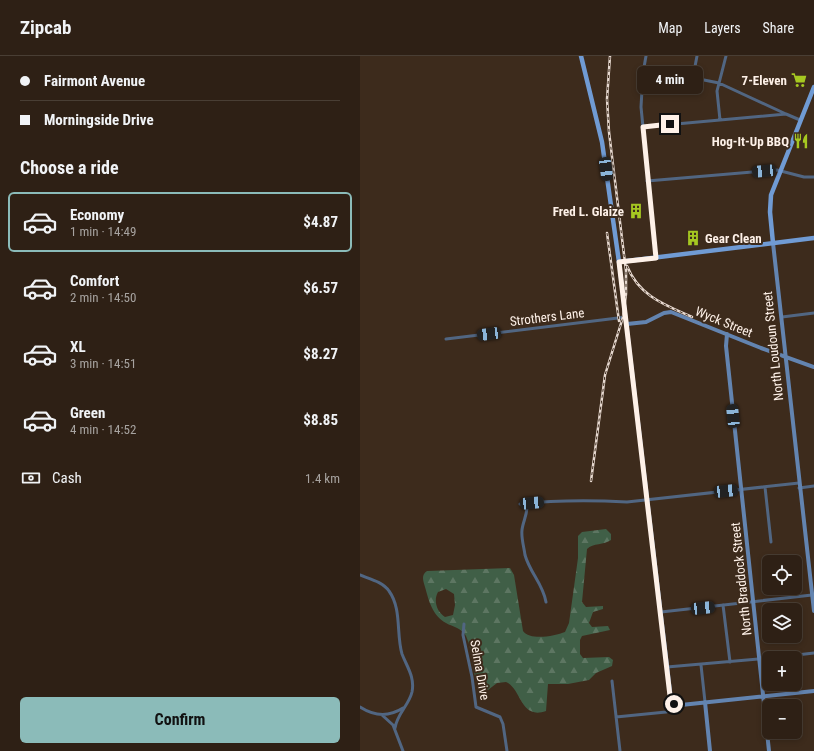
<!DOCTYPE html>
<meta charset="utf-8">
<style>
body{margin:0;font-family:"Roboto Condensed",sans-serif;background:#36281e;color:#f1f3f6;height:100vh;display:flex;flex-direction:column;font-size:15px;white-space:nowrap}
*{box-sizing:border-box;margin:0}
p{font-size:13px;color:#a7a3a0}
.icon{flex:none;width:22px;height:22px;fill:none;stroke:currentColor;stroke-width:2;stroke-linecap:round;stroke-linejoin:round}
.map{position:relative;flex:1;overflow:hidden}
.panel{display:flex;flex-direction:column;background:#2e2015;width:360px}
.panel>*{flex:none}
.top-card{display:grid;align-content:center;height:88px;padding:0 20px;background:#2e2015}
.fabs{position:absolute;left:402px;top:499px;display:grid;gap:8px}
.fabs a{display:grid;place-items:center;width:40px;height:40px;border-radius:6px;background:#2e2015;box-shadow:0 2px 6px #0003,0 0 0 1px #493e34;font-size:20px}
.end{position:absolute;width:18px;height:18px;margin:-9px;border:5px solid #fef1e8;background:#111;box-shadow:0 0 0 2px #111}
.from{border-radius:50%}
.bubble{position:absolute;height:28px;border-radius:6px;background:#2e2015;box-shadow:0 2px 6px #0003,0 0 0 1px #493e34;font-size:13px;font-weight:700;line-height:28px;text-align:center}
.car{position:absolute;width:12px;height:24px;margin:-12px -6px;border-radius:5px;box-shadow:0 0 3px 1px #0007;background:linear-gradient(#222 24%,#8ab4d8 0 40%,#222 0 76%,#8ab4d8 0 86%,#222 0)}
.top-card b{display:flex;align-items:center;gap:14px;height:38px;font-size:15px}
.top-card b+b{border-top:1px solid #493e34}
.top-card i{width:10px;height:10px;background:#f1f3f6}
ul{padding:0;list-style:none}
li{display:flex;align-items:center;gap:12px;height:60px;margin:0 8px 6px;padding:0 12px;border:2px solid transparent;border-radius:6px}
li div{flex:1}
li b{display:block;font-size:15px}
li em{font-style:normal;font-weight:700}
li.current{border-color:#8bbbb9}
li>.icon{width:36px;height:36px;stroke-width:1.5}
h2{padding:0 20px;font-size:18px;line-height:48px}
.pay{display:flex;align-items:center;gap:10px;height:44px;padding:0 20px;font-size:15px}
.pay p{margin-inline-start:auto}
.action{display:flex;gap:8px;margin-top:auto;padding:8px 20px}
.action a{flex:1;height:46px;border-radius:6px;background:#8bbbb9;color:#111;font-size:16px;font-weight:700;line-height:46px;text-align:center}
header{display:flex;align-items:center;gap:24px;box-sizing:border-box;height:56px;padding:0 20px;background:#2e2015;border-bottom:1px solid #493e34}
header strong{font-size:19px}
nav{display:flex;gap:22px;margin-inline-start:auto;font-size:14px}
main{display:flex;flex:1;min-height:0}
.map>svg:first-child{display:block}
.forest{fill:url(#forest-firs);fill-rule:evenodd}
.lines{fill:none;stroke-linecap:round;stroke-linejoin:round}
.street{stroke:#516682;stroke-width:3}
.secondary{stroke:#6384b0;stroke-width:4}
.primary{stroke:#709bd4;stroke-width:4.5}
.rail-casing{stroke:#e7d9d0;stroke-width:2.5}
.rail{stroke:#3d2b1c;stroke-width:1;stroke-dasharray:3;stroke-linecap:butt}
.route{stroke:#fef1e8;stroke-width:5}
.labels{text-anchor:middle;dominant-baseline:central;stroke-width:4;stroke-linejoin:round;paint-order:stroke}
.poi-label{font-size:13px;font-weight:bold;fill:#fef1e8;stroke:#3d2b1c;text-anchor:end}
.street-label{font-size:13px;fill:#fef1e8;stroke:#3d2b1c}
</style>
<header>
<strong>Zipcab</strong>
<nav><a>Map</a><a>Layers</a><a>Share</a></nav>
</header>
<main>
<section class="panel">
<div class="top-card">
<b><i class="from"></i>Fairmont Avenue</b>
<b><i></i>Morningside Drive</b>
</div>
<h2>Choose a ride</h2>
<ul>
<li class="current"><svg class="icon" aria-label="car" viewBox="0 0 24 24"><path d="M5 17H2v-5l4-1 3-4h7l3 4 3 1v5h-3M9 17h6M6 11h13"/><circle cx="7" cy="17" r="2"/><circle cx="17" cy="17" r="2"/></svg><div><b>Economy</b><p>1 min · 14:49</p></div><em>$4.87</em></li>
<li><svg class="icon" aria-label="car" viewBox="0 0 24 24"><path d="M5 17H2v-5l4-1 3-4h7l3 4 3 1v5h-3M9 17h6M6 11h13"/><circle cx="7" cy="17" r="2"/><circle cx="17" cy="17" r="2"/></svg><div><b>Comfort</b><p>2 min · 14:50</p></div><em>$6.57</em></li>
<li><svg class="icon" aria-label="car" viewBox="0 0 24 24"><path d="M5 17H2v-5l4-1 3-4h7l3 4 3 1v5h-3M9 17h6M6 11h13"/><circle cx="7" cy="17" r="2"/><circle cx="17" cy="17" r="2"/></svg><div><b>XL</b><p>3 min · 14:51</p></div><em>$8.27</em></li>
<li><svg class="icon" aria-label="car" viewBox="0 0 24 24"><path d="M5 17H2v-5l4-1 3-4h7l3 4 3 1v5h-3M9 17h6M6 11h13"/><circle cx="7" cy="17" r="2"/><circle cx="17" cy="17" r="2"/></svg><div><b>Green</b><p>4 min · 14:52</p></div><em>$8.85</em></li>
</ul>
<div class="pay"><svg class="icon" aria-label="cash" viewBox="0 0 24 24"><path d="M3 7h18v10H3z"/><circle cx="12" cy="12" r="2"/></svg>Cash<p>1.4 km</p></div>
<div class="action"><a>Confirm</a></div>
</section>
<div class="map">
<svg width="454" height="695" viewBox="0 0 454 695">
<defs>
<pattern id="forest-firs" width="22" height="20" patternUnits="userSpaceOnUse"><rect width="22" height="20" fill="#405f47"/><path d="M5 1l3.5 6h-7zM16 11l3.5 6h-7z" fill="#5d7662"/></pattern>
</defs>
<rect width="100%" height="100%" fill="#3d2b1c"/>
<path class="forest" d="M246,473L251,478V484C244,489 233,487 227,493L222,546L226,551L243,550V553L233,556L229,567L232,571L248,570L250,574L222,580L220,584V598L223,602L249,601L253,604L252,610L236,617L229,624L208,628H188L186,655C160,664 162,633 146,626L137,627L128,634H120C111,618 114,597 106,580C102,572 93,571 86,567C72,559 69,545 65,531C63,524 61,519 67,515L150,512L154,519L163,575C170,585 195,580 205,576L209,567L218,502V480L222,476ZM86,533L94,538L95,549L93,559L85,561C77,556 73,545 78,536Z"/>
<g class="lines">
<path class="street" d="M286,0L283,17L281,51L296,202
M284,12L359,27L426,58
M333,21L337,0
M360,64L357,35L366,0
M283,71L426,58L440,64
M287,125L417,114L444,121H454
M422,261L454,257
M86,283L266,261
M405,431L411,486
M439,432L454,430
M167,447C168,458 163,465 162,474C161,482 164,491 165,499C170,517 183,528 186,546
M160,448C196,444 231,444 267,446L439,427
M0,519C10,523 23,526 29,535C42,553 36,578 42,598C47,611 55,621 52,636C49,649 37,658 35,672
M363,549L370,606
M301,556L452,539
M104,568L103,579L112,621L116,651L140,661L143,668L147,695
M411,602L454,597
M341,609L345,646
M307,611L409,602
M252,625L260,695
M0,651C14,660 29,661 43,652
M22,659L33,669L43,695
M256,661L306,656L311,654L314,648"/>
<path class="secondary" d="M413,187L454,555
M259,206L311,643L314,648L321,649L454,635
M267,268L286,266L304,257L311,256L401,292L454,311
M367,278L366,290L409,695
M345,646L350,695"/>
<path class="primary" d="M221,0L242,86L259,206L454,182
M413,187L410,156L411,139L454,31"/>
<defs>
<path id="rail" d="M247,177L259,265
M267,210C279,240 305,249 332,261
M231,425L245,319L263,261L266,238V215L249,76L247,43L250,0"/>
</defs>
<use href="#rail" class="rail-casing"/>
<use href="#rail" class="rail"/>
</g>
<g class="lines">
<path class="route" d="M310,68L283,71L296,202L259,206L310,640L314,648"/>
</g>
<defs>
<symbol id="supermarket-bare" viewBox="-9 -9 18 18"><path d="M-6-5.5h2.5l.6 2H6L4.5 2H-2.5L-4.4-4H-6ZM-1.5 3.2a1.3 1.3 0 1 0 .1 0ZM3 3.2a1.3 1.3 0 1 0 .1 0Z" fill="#a6c821" stroke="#3d2b1c" stroke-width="2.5" paint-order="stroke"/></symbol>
<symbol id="restaurant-bare" viewBox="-9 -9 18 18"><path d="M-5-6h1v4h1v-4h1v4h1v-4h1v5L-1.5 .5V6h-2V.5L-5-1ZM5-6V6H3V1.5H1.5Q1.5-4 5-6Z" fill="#a6c821" stroke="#3d2b1c" stroke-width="2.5" paint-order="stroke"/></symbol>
<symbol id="building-bare" viewBox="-9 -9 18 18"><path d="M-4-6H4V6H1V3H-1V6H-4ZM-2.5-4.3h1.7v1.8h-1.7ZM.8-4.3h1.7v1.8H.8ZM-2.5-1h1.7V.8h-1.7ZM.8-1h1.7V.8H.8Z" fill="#a6c821" stroke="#3d2b1c" stroke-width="2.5" paint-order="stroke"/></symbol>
</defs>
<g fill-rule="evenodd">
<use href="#supermarket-bare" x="428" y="13" width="22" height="22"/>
<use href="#restaurant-bare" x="430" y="74" width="22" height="22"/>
<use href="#building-bare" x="265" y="144" width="22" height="22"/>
<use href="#building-bare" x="322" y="171" width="22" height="22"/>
</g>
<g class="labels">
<g class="poi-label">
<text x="427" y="24">7-Eleven</text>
<text x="429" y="85">Hog-It-Up BBQ</text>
<text x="264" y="155">Fred L. Glaize</text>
<text x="345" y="182" text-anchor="start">Gear Clean</text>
</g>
<g class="street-label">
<text transform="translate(187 261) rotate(-7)">Strothers Lane</text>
<text transform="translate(364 266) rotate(22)">Wyck Street</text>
<text transform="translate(413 290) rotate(-96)">North Loudoun Street</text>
<text transform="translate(381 523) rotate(-96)">North Braddock Street</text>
<text transform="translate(120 614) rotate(80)">Selma Drive</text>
</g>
</g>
</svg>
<div class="fabs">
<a><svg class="icon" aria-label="locate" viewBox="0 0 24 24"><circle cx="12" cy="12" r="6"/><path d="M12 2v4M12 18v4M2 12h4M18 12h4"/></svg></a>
<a><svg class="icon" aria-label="layers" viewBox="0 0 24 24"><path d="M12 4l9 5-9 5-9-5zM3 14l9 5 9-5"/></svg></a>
<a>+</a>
<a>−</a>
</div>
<i class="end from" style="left:314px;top:648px"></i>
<i class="end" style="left:310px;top:68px"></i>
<div class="bubble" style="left:277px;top:10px;width:66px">4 min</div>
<i class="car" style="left:246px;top:113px;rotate:172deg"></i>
<i class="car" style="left:404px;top:115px;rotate:265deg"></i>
<i class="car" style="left:129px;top:278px;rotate:263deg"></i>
<i class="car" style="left:373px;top:360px;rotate:354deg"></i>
<i class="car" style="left:366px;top:435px;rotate:84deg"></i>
<i class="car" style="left:172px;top:447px;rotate:85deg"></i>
<i class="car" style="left:343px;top:552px;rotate:84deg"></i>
</div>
</main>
